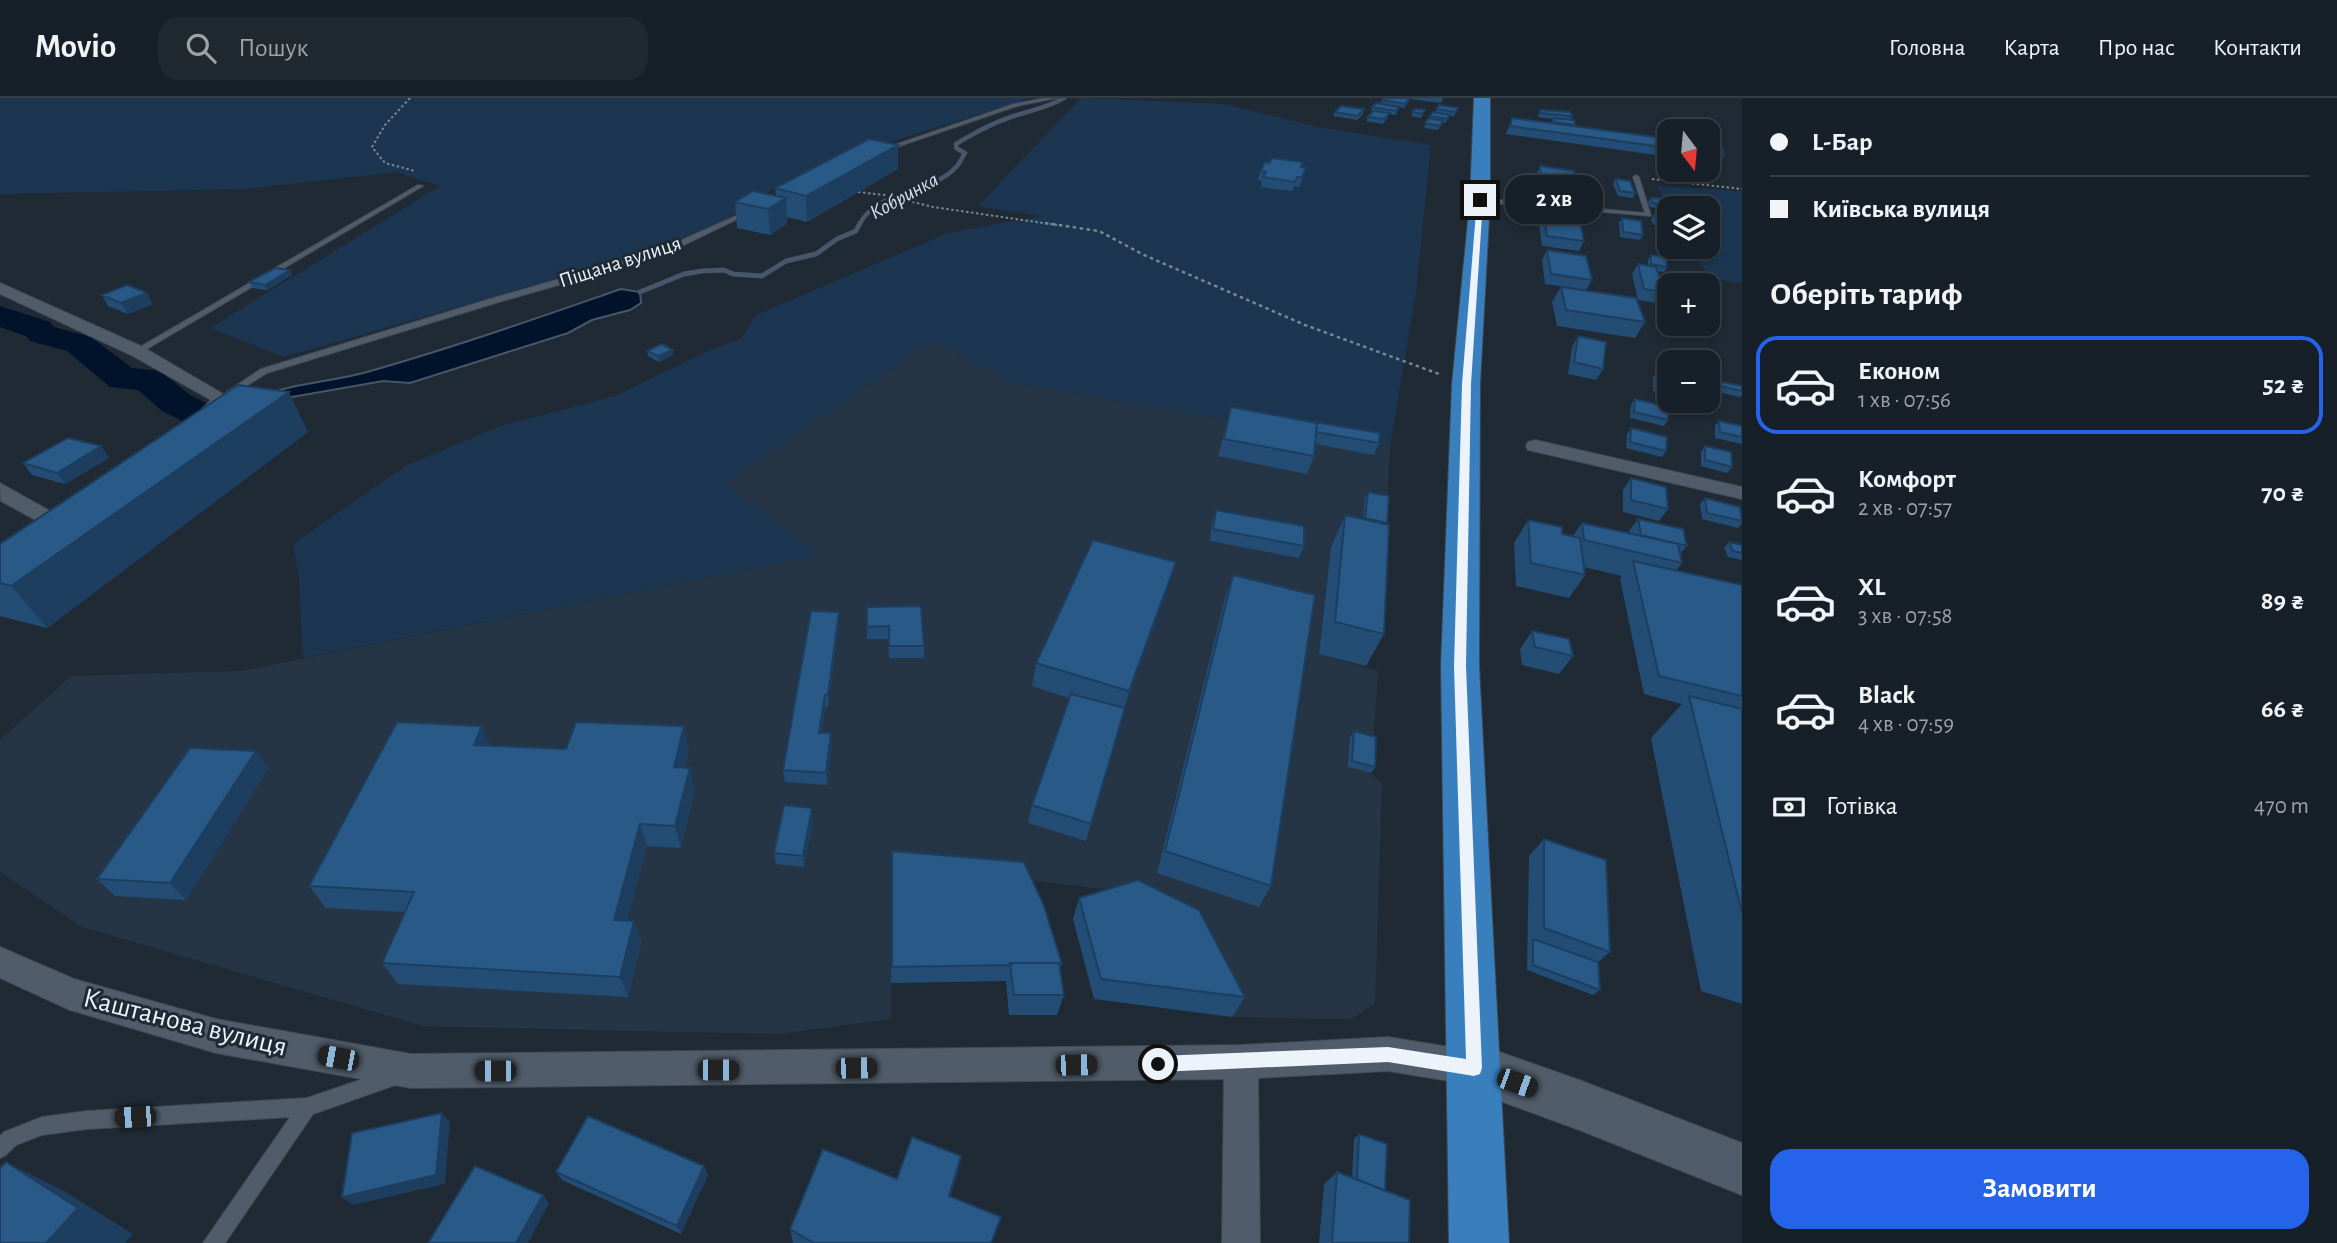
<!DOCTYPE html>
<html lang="uk">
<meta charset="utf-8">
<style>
body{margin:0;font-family:"Alegreya Sans",sans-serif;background:#202830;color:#f1f3f6;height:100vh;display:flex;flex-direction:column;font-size:26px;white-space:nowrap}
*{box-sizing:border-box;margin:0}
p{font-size:23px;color:#9ea3a8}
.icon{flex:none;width:38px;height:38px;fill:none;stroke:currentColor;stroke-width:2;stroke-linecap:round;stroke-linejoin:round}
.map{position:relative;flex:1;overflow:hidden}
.drawer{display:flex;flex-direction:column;background:#172028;width:595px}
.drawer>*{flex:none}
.guide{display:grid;align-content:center;height:154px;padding:0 28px;background:#172028}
.needle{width:46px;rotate:164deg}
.tools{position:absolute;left:1657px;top:21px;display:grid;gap:14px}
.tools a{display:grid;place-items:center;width:63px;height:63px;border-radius:14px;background:#172028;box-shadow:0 4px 10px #0003,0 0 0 2px #363e45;font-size:35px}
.end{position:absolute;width:32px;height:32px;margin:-16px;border:9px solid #ecf3fb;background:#111;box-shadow:0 0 0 4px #111}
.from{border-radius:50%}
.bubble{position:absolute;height:49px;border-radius:21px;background:#172028;box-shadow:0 4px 10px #0003,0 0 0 2px #363e45;font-size:23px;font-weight:700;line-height:49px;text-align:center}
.car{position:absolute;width:21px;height:42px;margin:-21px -10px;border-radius:9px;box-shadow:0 0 5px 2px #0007;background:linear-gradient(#222 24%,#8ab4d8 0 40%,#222 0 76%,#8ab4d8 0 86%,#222 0)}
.guide b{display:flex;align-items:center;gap:24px;height:66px;font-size:26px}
.guide b+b{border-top:2px solid #363e45}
.guide i{width:18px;height:18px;background:#f1f3f6}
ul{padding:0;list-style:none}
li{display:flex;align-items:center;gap:21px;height:98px;margin:0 14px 10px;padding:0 14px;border:4px solid transparent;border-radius:21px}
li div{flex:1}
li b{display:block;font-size:26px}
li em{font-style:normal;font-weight:700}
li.selected{border-color:#2563eb}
li>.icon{width:63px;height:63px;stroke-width:1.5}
h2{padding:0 28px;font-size:32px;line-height:84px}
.pay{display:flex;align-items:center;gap:18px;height:77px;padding:0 28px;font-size:26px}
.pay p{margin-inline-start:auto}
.action{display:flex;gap:14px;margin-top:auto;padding:14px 28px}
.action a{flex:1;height:80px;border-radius:21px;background:#2563eb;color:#fff;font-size:28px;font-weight:700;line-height:80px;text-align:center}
header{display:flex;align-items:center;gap:42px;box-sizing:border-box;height:98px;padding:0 35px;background:#172028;border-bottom:2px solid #363e45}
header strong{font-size:33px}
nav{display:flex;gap:38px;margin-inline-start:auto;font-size:24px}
.search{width:490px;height:63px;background:#202830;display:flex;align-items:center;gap:18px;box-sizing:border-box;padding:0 24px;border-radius:21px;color:#9ea3a8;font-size:26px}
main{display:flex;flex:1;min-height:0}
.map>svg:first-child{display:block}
.built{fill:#263545}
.green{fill:#1c3651}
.water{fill:#00132a;stroke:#475669;stroke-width:2}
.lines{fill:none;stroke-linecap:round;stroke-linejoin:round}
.stream-far1{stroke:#475669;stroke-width:4.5}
.stream{stroke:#475669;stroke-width:5}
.river{fill:#00132a;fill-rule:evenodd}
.lane-casing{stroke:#3f4852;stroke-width:2}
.street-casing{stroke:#3f4852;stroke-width:2}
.secondary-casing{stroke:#3f4852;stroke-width:2}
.primary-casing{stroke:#3f4852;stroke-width:2}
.path-far1{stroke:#7d8690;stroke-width:2;stroke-dasharray:2.5 2.5;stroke-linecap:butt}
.path{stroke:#7d8690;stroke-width:2.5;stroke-dasharray:3.5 3.5;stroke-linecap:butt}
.lane{fill:#505c69;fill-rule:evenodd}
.street{fill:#505c69;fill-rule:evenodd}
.secondary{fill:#505c69;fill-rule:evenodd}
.primary{fill:#397fbe;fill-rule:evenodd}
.wall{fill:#234d74}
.shaded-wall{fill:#1d3e5e}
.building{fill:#295987;stroke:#1d3e5e;stroke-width:2}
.route{fill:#ecf3fb}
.labels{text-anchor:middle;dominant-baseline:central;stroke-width:6;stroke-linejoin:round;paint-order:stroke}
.far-water-label{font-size:21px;font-style:italic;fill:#d5e3f1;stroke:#1f2a35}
.far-street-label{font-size:21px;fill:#ecf3fb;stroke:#1f2a35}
.near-street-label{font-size:28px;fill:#ecf3fb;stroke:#1f2a35}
</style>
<header>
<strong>Movio</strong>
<div class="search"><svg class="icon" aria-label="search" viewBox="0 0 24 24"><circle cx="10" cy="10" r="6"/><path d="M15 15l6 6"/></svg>Пошук</div>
<nav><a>Головна</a><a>Карта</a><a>Про нас</a><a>Контакти</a></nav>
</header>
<main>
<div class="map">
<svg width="1742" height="1145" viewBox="0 0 1742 1145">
<rect width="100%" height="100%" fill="#1f2a35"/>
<path class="built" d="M933,242L1010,284L1390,349L1387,404L1331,449L1319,556L1378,573L1373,645L1349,669L1371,675L1382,685L1375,906L1351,921L1232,919L1189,833L1112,792L1020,781L892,770L891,921L779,936L423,928L82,829L0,774V642L71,578L241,573L820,457L724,385Z"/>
<path class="green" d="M0,0H1031L849,57L776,89L723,123L646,155L284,259L210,230L440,88L396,74L246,91L0,96Z
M1081,0L1224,6L1318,29L1431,47L1416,194L1390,349L1010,284L933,242L725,385L821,457L303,560L299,482L293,446L405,368L498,329L615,298L708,253L741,241L756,217L948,135L1042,118L978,108Z
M1657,88L1742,93V185L1710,181L1692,149H1708V110H1670Z"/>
<path class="water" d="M621,191L640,194L641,205L630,212L592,222L568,235L410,285L383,283L275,302L263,298C296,284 332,284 367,274C452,250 537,220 621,191Z"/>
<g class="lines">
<path class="stream-far1" d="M859,127C877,91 931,97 956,69C960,66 962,59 965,55L956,50V46C974,35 997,23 1017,17C1034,12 1048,9 1064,0"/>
<path class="stream" d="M640,194L684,176L702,173L724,172L733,176L762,178L786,163L816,156L837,141L856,133L860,125"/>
<path class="river" d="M0,208L50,224L54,229L91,239L132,270L160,273L190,297L208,306L213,314L208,322L194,326L180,322L162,313L138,292L110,289L67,253L30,243L26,238L0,229Z"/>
<defs>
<path id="lane" d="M1045,0H1056L1017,8L885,53L880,52L1014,6Z
M1636,77L1639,79L1651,118L1480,104L1477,102L1480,100L1645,115L1633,79Z
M418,87L423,88L140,255L133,253Z
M747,113L752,114L663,157L499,204L267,275L232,297L225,295L261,271L493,200L657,153Z
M395,970L401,973L404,979L401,985L313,1016L225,1145H203L290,1019L87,1031L42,1037L16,1047L6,1057L0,1060V1038L4,1034L42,1019L87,1013L307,1000Z"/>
<path id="street" d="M0,185L143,249L230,300C221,313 211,331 193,327L190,323L211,302L131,257L0,196Z
M1535,342L1742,389V401L1528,352L1526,348L1528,344Z
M0,385L57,417L68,436L64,441H50L41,425L1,403Z
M0,849L74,881L216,921L411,956L1241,947L1388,939L1474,953L1486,958L1491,970L1486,982L1474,987L1388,973L1258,980L1260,1145H1222L1224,981L411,990L216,955L70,912L0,880Z"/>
<path id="secondary" d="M1474,945L1582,983L1742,1045V1097L1582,1033L1457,987L1449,970L1457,953Z"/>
<path id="primary" d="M1474,0H1490V102L1480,286L1479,568L1509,1145H1449L1441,568L1452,286L1470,102Z"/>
</defs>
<use href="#lane" class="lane-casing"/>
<use href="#street" class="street-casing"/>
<use href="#secondary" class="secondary-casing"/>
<use href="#primary" class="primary-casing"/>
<path class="path-far1" d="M410,0L385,27L372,49L385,65L415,73
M1652,81L1742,91
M858,94L884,97L933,109L1057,127"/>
<path class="path" d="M1045,125L1099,133L1144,157L1305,227L1439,276"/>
<use href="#lane" class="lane"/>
<use href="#street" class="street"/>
<use href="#secondary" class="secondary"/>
<use href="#primary" class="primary"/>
</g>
<path class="wall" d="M1384,0H1443L1441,5L1409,1L1408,5L1404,10L1399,9L1398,13L1395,17L1390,16L1388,19L1383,26L1366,23L1368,19L1372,14L1371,13L1372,9L1380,6Z
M1458,10L1454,18H1450L1445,25L1443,24L1438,32L1424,30L1430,18L1435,15L1437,11Z
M1364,11L1363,16L1357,22L1333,18L1335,14Z
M1415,11L1425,12L1421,20L1411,18Z
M1540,12L1572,18L1570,22L1575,27V28L1670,41V59L1506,36L1512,20L1551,25L1553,21L1538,19Z
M1708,47L1724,57L1719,66L1708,65Z
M1540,68L1578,98L1573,108L1537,103L1536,77Z
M1301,69L1303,79L1299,89L1294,88L1292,93L1261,89L1262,83L1258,82L1260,73Z
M898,71L807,124L787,119V126L770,137L737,130L735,104L776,98L775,90Z
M1616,81L1635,95L1633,100L1618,98L1613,86Z
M1651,100L1668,106L1665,111L1650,109L1648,104Z
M1542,104L1584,143L1579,153L1542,148L1537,113Z
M1654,117L1670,118V128L1654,127L1651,122Z
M1622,120L1643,137L1640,142L1620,139L1619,125Z
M1547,152L1592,182L1586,192L1545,186L1542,162Z
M1651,157L1667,169L1664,174L1657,173L1664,194L1657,205L1638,202L1632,176L1638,166L1648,167V162Z
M292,177L267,192L252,190L249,184Z
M1561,189L1645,224L1635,240L1557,228L1552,204Z
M102,197L153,206L128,216L108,208Z
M1578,238L1603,271L1596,282L1568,276L1572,249Z
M673,252V257L659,264L648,258L647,253Z
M1657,274L1670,277V297L1653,293V279Z
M1712,282L1742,288V297L1740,299L1709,292V288Z
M1635,301L1668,322L1664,328L1630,320L1631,307Z
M1231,309L1379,345L1374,357L1315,346L1314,358L1307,376L1218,358Z
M1719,323L1742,328V346L1715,340V328Z
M1631,330L1666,353L1662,359L1626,350L1627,336Z
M308,334L47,530L0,518V446Z
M1705,348L1732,369L1727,375L1701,368V354Z
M109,360L65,386L32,377L23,365Z
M1631,380L1668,411L1659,423L1623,414V392Z
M1368,394L1387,425L1384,536L1366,568L1319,556L1331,449L1345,417L1363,421L1365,400Z
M1705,400L1742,417V425L1738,430L1702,421L1700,406Z
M1216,412L1304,448L1299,460L1210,443L1212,424Z
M1638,421L1687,448L1680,456L1682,465L1676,473L1742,487V906L1701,893L1651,640L1682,606L1644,596L1620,481L1622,478L1584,469L1585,477L1569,500L1516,488L1514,445L1528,422L1562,436L1573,438L1582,425L1630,436L1629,433Z
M1729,444L1742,447V462L1728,459L1724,450Z
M1233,477L1271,788L1259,809L1157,775L1225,500Z
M1169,487L1124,611L1086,743L1028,725L1032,707L1069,600L1032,588L1036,565Z
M867,509L924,548V560H889L888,541H867Z
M839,514V526L828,609H825L822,635L832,647L827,687L785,684L783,672Z
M1532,533L1573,558L1559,576L1522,567L1520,551Z
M684,628L689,651L685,669L695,692L681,750L647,748L627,823H634L642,844L628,899L398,886L382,865L405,814L326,810L309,788L491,647L566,651Z
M1354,633L1375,669L1371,675L1348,669L1350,639Z
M269,670L186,802L115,798L97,781Z
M813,721L804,769L776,766L774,755Z
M1544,741L1610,854L1598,864L1600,892L1593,897L1527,872L1529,758Z
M892,770L1062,866L1060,872L1064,897L1057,917H1009L1006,883L891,885Z
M1079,800L1245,899L1232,919L1094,901L1073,821Z
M1359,1036L1385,1093L1409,1145H1319L1324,1086L1337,1074L1352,1080L1354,1041Z
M704,1068L708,1077L681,1136L562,1082L556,1074Z
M958,1074L950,1098L991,1145H793L790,1131L897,1081Z"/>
<path class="shaded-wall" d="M898,47V71L807,124L806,98Z
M786,100L787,126L770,137L768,111Z
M290,172L292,177L267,192L265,187Z
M147,195L153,206L128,216L121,205Z
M673,252V257L659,264L658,258Z
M289,294L308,334L47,530L11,488Z
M101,348L109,360L65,386L57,375Z
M1176,464L1169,487L1123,616L1129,593Z
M839,514V526L828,609V597Z
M825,597V609L820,647L819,635Z
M482,628L492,651L474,647Z
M684,628L689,651L679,691L674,669Z
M831,635L832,647L827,687L826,675Z
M256,653L269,670L186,802L170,785Z
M690,670L695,692L681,750L675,728Z
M812,710L813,721L804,769L803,758Z
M640,726L647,748L622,843L614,822Z
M634,823L642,844L628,899L620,879Z
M442,1015L450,1024L445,1086L353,1107L342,1099Z
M961,1058L958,1074L946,1113L949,1098Z
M6,1064L64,1093L133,1136L125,1145H46Z
M704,1068L708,1077L681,1136L677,1128Z
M543,1097L549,1105L528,1145H516Z"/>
<path class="building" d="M1384,0H1404L1410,1L1405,6L1382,2Z
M1376,5L1399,9L1396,13L1372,9Z
M1439,7L1458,10L1456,14L1437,11Z
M1341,8L1364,11L1358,18L1335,14Z
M1415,11L1425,12L1422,16L1412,14Z
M1540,12L1570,14L1572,18L1540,15Z
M1373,13L1390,15L1384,21L1368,19Z
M1433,14L1450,17L1447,21L1430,18Z
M1429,20L1443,23L1440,28L1425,25Z
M1512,20L1670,41V50L1510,28Z
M1553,20L1574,22L1575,27L1554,24Z
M869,41L898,47L806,98L775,90Z
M1708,47L1722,49L1724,57L1708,55Z
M1272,60L1303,64L1301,69L1306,70L1302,79H1297L1295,84L1263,79L1266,74L1260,73L1265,64L1269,65Z
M1540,68L1574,73L1578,98L1542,93Z
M1616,81L1630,83L1635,95L1620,93Z
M753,93L786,100L768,111L735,104Z
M1651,100L1665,101L1668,106L1653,105Z
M1542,104L1577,108L1584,143L1547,138Z
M1654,117L1670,118V123L1657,122Z
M1622,120L1641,123L1643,137L1623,134Z
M1547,152L1586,158L1592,182L1551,176Z
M1651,157L1666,159L1667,169L1651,166Z
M1638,166L1656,169L1664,194L1644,191Z
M275,170L290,172L265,187L249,184Z
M127,187L147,195L121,205L102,197Z
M1561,189L1636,200L1645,224L1566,212Z
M1578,238L1606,244L1603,271L1574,264Z
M662,246L673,252L658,258L647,253Z
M1657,274L1670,277V291L1656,288Z
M1712,282L1742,288V293L1713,286Z
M238,287L289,294L11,488L0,485V446Z
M1635,301L1668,309V322L1634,314Z
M1231,309L1317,325L1314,358L1224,341Z
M1719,323L1742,328V339L1720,334Z
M1315,324L1380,335L1379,345L1316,334L1317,325Z
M1631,330L1667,339L1666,353L1630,344Z
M68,340L101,348L57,375L23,365Z
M1705,348L1731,354L1732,369L1705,362Z
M1631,380L1666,389L1668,411L1631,402Z
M1368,394L1389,398L1387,425L1365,420Z
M1705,400L1740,409L1742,423L1707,415Z
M1216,412L1304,428V448L1213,431Z
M1345,417L1389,427L1384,536L1335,524Z
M1638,421L1683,431L1687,448L1641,437Z
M1528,422L1562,429V436L1580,440L1585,477L1531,465Z
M1582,425L1678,446L1682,465L1584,442Z
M1093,442L1176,464L1129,593L1036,565Z
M1729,444L1742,447V455L1733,453Z
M1633,463L1742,487V598L1659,578Z
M1233,477L1315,497L1271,788L1165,753Z
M921,508L924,548H889V528L867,529V509Z
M811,513L839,514L828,597H825L819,635H831L826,675L783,672Z
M1532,533L1569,541L1573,558L1535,549Z
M1071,596L1125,610L1091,726L1032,707Z
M1689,598L1742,611V815Z
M397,624L482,628L474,647L566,651L576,624L684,628L674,669L690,670L675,728L640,726L614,822L634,823L620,879L382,865L414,794L309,788Z
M1354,633L1376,639L1375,669L1352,663Z
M190,650L256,653L170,785L97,781Z
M784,707L812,710L803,758L774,755Z
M1544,741L1606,762L1610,854L1544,830Z
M892,753L1024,764L1044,808L1062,866H1059V865H1010L1011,867L892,869Z
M1138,782L1199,812L1245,899L1101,881L1079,800Z
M1533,841L1598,864L1600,892L1533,867Z
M1010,865H1059L1064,897H1014Z
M442,1015L436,1077L342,1099L352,1035Z
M588,1018L704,1068L677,1128L556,1074Z
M1359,1036L1387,1046L1385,1093L1357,1081Z
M912,1039L961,1058L949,1098L1001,1119L991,1145H814L790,1131L823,1051L897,1081Z
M6,1064L78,1110L46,1145H0V1070Z
M475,1068L543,1097L516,1145H428Z
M1337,1074L1410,1102L1409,1145H1332Z"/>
<path class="route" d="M1480,101L1483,102L1471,286L1466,568L1482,970L1480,976L1474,978L1388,964L1158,974L1153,971L1151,966L1153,960L1158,958L1388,949L1466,961L1454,568L1462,286L1477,102Z"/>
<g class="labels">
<g class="far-water-label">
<text transform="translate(904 98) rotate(-29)">Кобринка</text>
</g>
<g class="far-street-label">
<text transform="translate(620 164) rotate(-18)">Піщана вулиця</text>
</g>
<g class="near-street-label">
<text transform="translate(185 925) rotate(14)">Каштанова вулиця</text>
</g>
</g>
</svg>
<div class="tools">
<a><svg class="needle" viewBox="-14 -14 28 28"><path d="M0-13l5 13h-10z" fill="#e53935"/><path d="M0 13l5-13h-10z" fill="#9ea3a8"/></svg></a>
<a><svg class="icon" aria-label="layers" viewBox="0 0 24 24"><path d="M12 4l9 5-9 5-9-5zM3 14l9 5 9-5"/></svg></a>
<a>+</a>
<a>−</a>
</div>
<i class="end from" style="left:1158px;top:966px"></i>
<i class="end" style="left:1480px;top:102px"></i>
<div class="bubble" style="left:1505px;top:77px;width:98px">2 хв</div>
<i class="car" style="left:338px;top:960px;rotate:281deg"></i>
<i class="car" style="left:1076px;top:967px;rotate:89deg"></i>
<i class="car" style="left:856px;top:970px;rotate:89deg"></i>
<i class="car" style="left:718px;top:972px;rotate:90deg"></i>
<i class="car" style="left:495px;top:973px;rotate:270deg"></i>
<i class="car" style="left:1517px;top:985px;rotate:110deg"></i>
<i class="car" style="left:135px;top:1019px;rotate:267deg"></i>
</div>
<section class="drawer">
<div class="guide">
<b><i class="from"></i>L-Бар</b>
<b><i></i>Київська вулиця</b>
</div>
<h2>Оберіть тариф</h2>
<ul>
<li class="selected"><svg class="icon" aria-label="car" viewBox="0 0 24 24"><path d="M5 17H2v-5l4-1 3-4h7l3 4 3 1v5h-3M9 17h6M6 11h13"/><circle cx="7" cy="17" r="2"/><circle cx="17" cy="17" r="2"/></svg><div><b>Економ</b><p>1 хв · 07:56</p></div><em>52 ₴</em></li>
<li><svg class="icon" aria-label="car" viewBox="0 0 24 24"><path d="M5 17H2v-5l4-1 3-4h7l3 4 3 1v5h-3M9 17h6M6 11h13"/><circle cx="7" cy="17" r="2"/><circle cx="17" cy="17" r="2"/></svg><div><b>Комфорт</b><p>2 хв · 07:57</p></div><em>70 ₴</em></li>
<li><svg class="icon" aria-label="car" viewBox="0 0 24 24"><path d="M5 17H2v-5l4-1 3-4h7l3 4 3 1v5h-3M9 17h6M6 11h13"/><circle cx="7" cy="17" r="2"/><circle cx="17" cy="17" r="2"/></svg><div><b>XL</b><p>3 хв · 07:58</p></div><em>89 ₴</em></li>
<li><svg class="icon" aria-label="car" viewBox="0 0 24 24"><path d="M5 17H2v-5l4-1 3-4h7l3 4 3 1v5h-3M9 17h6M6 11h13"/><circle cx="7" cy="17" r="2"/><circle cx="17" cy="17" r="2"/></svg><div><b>Black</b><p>4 хв · 07:59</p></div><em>66 ₴</em></li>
</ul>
<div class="pay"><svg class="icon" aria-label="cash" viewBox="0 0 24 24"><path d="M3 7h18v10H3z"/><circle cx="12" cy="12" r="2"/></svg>Готівка<p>470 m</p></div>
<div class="action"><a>Замовити</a></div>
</section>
</main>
